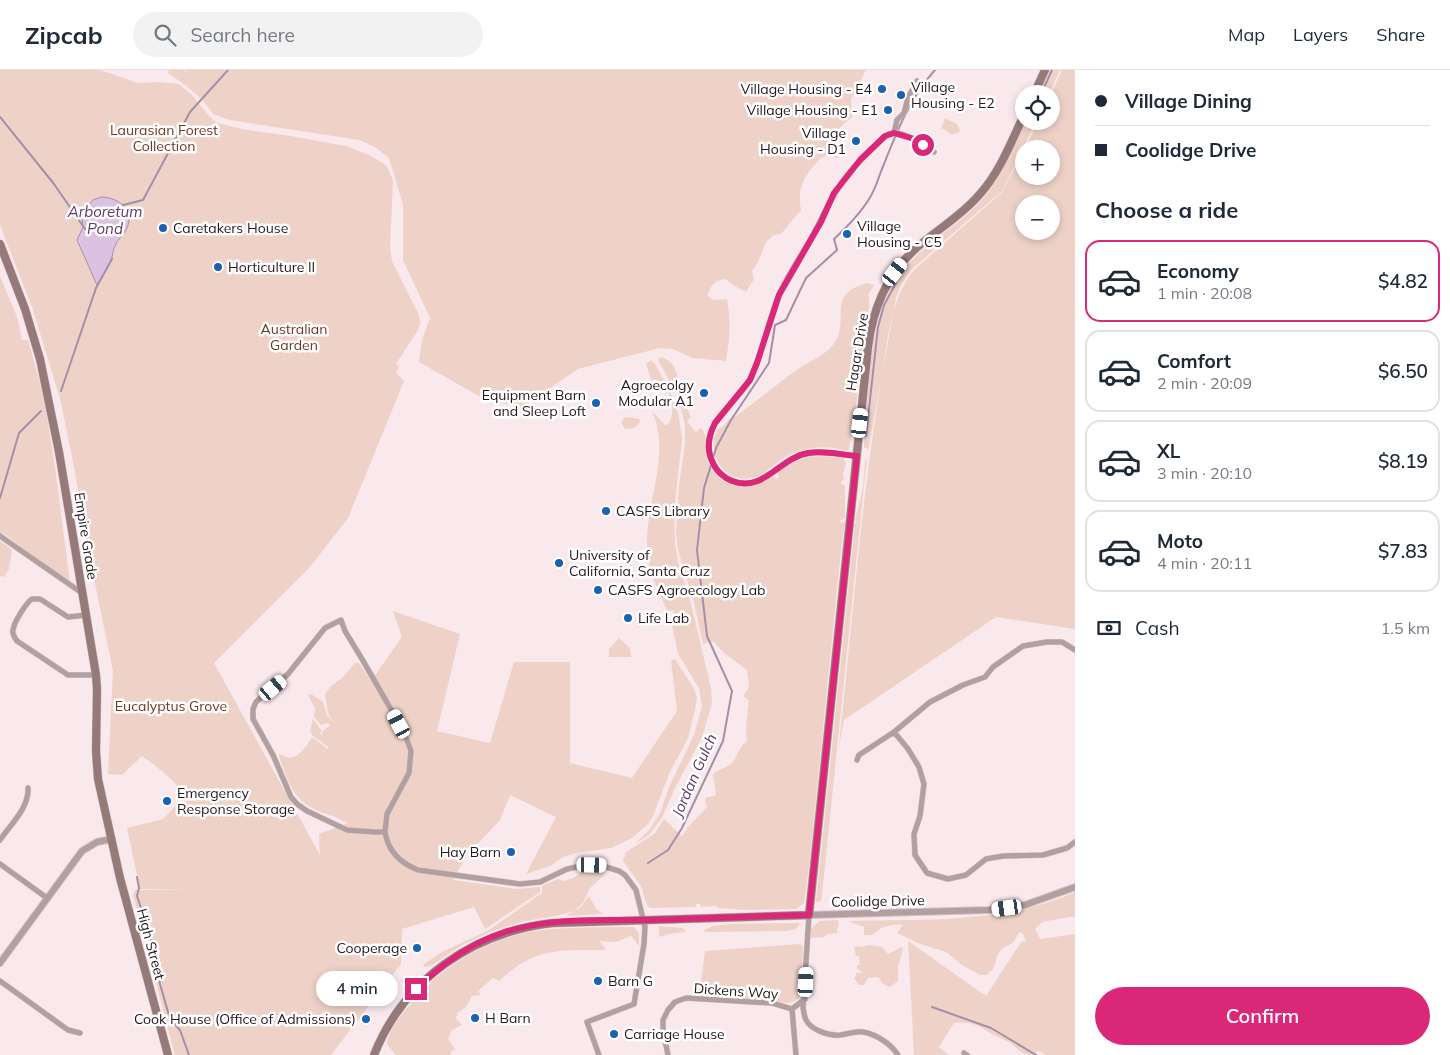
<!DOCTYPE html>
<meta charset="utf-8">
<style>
body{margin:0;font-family:Mulish,sans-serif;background:#f2f2f3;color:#1f2937;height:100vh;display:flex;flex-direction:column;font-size:19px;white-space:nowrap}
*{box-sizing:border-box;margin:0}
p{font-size:16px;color:#747a83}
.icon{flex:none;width:28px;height:28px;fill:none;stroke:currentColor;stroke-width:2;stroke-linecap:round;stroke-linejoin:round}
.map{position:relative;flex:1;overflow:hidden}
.side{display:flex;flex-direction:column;background:#fff;width:375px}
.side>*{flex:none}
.banner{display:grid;align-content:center;height:110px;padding:0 20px;background:#fff}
.buttons{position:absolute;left:1015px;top:15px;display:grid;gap:10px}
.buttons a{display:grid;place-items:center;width:45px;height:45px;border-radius:50%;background:#fff;box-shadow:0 2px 8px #0003;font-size:25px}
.end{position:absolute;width:22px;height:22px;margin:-11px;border:6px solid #db2777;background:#fff;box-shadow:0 0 0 2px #fff}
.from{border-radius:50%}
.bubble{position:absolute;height:35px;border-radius:18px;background:#fff;box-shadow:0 2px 8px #0003;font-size:16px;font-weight:600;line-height:35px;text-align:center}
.car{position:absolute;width:15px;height:30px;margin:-15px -8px;border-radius:6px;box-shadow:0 0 4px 1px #0007;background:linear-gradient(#fff 24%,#345 0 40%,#fff 0 76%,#345 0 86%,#fff 0)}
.banner b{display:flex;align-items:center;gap:18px;height:48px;font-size:19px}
.banner b+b{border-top:1px solid #e0e1e3}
.banner i{width:12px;height:12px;background:#1f2937}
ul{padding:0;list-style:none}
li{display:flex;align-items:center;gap:15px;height:82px;margin:0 10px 8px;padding:0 10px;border:2px solid #e0e1e3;border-radius:15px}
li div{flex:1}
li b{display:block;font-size:19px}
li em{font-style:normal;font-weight:600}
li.on{border-color:#db2777}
li>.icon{width:45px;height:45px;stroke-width:1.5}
h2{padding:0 20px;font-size:22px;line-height:60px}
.pay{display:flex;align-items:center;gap:12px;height:55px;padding:0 20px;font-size:19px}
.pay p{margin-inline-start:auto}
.primary-button{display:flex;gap:10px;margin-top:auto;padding:10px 20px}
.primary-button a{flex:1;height:58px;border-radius:30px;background:#db2777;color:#fff;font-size:20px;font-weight:600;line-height:58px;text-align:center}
header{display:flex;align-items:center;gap:30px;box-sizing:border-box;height:70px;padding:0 25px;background:#fff;border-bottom:1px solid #e0e1e3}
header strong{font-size:24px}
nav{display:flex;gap:28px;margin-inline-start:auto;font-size:18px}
.search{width:350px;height:45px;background:#f2f2f3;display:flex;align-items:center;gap:12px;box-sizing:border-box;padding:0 18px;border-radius:28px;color:#747a83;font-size:19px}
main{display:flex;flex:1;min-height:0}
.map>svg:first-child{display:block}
.green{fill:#eed2c8;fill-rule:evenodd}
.water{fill:#dbc2e3;stroke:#a58fa7}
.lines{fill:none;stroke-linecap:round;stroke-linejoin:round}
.stream{stroke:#a58fa7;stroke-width:2}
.minor-casing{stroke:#d3c2c7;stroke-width:6}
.tertiary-casing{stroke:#d3c2c7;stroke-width:8}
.secondary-casing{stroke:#d3c2c7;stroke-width:9}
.minor{stroke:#b29f9f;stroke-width:5}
.tertiary{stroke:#b29f9f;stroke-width:6}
.secondary{stroke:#957a79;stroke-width:8}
.route{stroke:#db2777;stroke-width:6}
.poi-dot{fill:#1b61b1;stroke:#fff;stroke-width:2}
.labels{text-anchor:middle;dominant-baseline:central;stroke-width:5;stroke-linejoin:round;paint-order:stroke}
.poi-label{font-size:14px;fill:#26171c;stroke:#fff;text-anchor:start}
.park-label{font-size:14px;fill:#6d3724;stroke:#fff}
.street-label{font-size:14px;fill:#26171c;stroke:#fff}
.water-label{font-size:15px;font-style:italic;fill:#5b3a66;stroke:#fff}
</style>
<header>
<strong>Zipcab</strong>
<div class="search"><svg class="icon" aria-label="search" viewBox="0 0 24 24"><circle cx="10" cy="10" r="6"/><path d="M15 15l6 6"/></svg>Search here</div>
<nav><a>Map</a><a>Layers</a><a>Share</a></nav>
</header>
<main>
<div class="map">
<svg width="1075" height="985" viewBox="0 0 1075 985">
<rect width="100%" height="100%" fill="#f9e8ec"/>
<path class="green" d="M0,0H100L138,13L158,12L179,14L193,26L208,45L217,53L247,60L285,65L346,76L369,85L386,95L393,110L390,178L392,191L419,245L420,254L418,260L396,294L399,296L396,303L404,311L348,448L310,497L214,593L320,785L319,764L348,753C342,751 336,747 330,745C308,739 295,729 286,706C284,699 280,691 279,684C282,685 284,686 286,687C297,691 308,675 312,667L328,679V677L313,666L310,661L313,649L322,661L320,663L322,666V662L330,655L327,653L321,655L314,647L315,638L308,625L311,624L323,632L327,645L334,653L328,643L325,624L331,616L343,607L355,593H359L371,611L402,567L393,541L460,564L437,661L490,673L514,592H570V693L632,708L677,641L671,590L675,589L693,617L697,627L695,640L688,668L669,704L653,746L648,754L632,768L611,778L577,783L563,787L550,796L526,804L556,747L510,725L500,750L467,785L453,810L517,819L540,817V822L485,859L474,837L402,859L401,894L331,985H175L133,825L135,820L193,819H140L127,758L163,749L183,728C181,713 154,695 142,686L122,705L108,704L113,601L92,499L74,397L60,328L32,237L0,155Z
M169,0H184L186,2V0H866L851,29L852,47C839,58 836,59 836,76L842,81L841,86L835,88L830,83C826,86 820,88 817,92C803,107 797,121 801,140L781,164L774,165L766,172L758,192L752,201L754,209L746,222L733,215L726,209C714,211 711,215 707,226L714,230L727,229C731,253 730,267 726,291L692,288L673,279L660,278L578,299L522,337L486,330L419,292L422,270L430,248L403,190V135L389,88L375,77L359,70L230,50L213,44C203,27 184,14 168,3Z
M1050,0H1060L1049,24H1039Z
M1062,0H1075V559L996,547L844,650L839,676C852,554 861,432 881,311C887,276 890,228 914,200L1002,122L1024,82V106H1051V79H1025L1038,51H1051V24ZM1024,134H1051V161H1024Z
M945,48L957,54L960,61L952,65L944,59H941Z
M1026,51H1036L1003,120L912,199L901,215L896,228L868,381L867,378H864V367C869,322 869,257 891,218C912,180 947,165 976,136C1000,112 1012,81 1026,51Z
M0,206L17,247L22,270H28L44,328L55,397L70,513L3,463L0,467Z
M867,213L874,215L868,225C872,233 866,249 865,259C860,299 857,339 849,379L846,381C826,374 799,377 780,390C771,397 763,406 751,408C724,413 706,384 717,360C725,357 727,348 736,346C757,331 777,314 798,299C810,291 824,286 833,275C852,250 824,225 867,213Z
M662,287C666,289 670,291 672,294C678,300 685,335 691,347L687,352L696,362L701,358C709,366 704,379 707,389C716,419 750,423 773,406L776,409L779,406L777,403C800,384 815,385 843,388L846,393L843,403L844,410L841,411V414L845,416V448L840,451L841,453L845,452L841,480L810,788L804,833L796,839L744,840L719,838L715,836L701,837L700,834H696V837L650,838L647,835L641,816L623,791L626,782L654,764L664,749L682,766L688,757L707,737L705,728L716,725L713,704C719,699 726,698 731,694C739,686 736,680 747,671L746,658L749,630L743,626L749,617L747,600L724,583L713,571L703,574L694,533L678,480L676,464L679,416L685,374V354L677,324L658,290L659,288Z
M651,290L655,294L670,321L679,346L682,370L674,440L675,473L678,492L691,534L711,618L712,633L702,667L674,720L662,748L649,765L635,774L650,759L660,743L670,715L694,665L702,637L699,618L678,584L672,555L678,554L673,540L668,542C660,525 651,507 648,488C641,438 673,389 652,341L666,356C678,345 670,324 664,313L659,314L655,309L651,310L646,294Z
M625,347L640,349L639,354L634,358L625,359L621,352Z
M865,390L867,391L866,396L824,806L821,831L816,832L855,453L857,455L855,450L863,418Z
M0,471L12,480L9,499L4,507L0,506Z
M619,568L630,578L631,587H609V579Z
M598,800L604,801L603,806L590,818L583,833L574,841L560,845L520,852L490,862L462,875L431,896L423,897L424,894L442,882L489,860L539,825L542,823V816L558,809L564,811L573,808L584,801Z
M1075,822V847H1069L1042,852L1035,859L1040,869L1075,864V985H1046L1037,980L1036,985C1019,985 1021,980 1009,972C1006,970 1001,969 998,967C981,959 976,950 954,953L939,977L949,985H914L908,871L986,926L1021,872L1026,871L1022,862L1019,863C1016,866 1015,871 1012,873C1009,876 1004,876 1001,880C993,889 1000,894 987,905H980L962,895L946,882L920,874L897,863L903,855C893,853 880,856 873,865H864V857L848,851C923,849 1005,854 1075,822Z
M589,826L596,839L603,844L566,846L581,837Z
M819,851L838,850L839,856L837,858V863L827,864L824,867L811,868V859Z
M800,853L796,859L787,861L706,862L704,861L705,859L710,858L711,856L731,854Z
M659,856L683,858L686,862L668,864L661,867L659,865Z
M634,857L639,863V876L631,866L616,872L600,871L606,880C559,880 535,877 499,911L493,908L478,921L481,925L472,926L466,937L457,943L458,945L455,947L462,955L452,960L448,969L455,979L450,983L451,985H396L387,974C388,960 403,943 412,932C443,894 493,866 542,860C573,857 604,857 634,857Z
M800,874L803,876L801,926C792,935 785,934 775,930L699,926L705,881Z
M869,875L882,877L888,884L902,877L903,879L898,897V911L890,917L883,914L878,907L868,908L864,915H859L854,908L856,906V903H861L862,901L857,899V895H860L859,886H856L854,876L863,877Z"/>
<path class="water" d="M101,127C119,127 136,141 126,160C123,166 117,169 115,176C113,179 113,184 112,187C109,197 102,206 97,215L77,170L83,157L82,149L84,141L93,130Z"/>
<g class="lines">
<path class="stream" d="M1041,24L1052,0
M0,47L54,114L85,159
M1027,53L1028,51
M123,135L143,130L190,42L228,0
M61,321L96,218L112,189
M866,366L878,257L884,235L896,213
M713,388L716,378L731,350L769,293L775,255L786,250L806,208L837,180L834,169C847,157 860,144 869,129C876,119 879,105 884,94C897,61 911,26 935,0
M0,428L19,363L41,341
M648,793L668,780L682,758L723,671L732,621L707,566L697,480L704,418L712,392
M137,807L139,818L137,826L151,868L160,914L170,949L180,960L189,985
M932,937L991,958L1036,985"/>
<defs>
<path id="minor" d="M894,63L897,50L904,43L908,28L917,11
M857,386C840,384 822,380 804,384C776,391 760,427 727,408C713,400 707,384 709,369C713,344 741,329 751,307C763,281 768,251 779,225C788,204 802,185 813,165C820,152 826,138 834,125C844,107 860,90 875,76C880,71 885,64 893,63C906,62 923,75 934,82
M0,466L82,523
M87,545L68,547L40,529H32C26,533 14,552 13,560C12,564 14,567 17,571L68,605H96
M894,662L908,679L919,697L924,714L920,746L914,764L915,785L927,803L948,809L966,805L986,789L1003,786L1043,785L1067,778L1075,772
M857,690L859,685L894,662L930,632L963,615L985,607L993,597L1023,576L1047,572H1062L1075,580
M385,762L387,744L409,703L411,681L404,662L362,589L345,561L341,550L325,558L288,604L256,632L253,639V649L273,685L291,727L297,734L307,741L347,760L374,762H385C388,781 400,793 418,800L520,814L540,812L567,799L582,796H603L619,801L625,805L636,820L645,857L644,874L634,934L587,952L599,985
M0,770C11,754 29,738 28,718
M0,794L47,828
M809,845L803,938C804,942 804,946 806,950C811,960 829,966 840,965C848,964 855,961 863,962C876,964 891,974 898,985
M0,911L68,960L80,963
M792,939L796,985
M792,939L805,929
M964,983L967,985
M668,985L663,960V950L668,940L675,932L686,928L753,932L772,933L792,939"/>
<path id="tertiary" d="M809,845L989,840L1025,835L1075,817
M0,893L82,781L97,772L112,769"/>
<path id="secondary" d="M1034,24L1045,0
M0,174L25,239L40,289L59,382L96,605L97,619L96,681L98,709L120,808L168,985
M374,985C404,909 473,862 553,853L809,845L868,277C873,237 889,200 921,174C940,158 963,144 979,125C1000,102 1011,72 1024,45"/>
</defs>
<use href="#minor" class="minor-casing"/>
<use href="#tertiary" class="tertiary-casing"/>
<use href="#secondary" class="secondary-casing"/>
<use href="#minor" class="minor"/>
<use href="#tertiary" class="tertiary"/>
<use href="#secondary" class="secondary"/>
</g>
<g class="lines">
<path class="route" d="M416,919C441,895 469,874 502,863C546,848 596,850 642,850C698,849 753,846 809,845L857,386C841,385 824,380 808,383C779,388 764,423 732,411C724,408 716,401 713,393C706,380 709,365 715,353L750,310L757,293L779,225L821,152L834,123L860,90L885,66L894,63L914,69L923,75"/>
</g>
<g class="poi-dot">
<circle cx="882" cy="19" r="5"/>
<circle cx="901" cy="25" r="5"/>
<circle cx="888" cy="40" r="5"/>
<circle cx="856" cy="71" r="5"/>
<circle cx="163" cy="158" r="5"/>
<circle cx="847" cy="164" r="5"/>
<circle cx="218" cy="197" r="5"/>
<circle cx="704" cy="323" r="5"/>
<circle cx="596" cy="333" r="5"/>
<circle cx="606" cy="441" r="5"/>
<circle cx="559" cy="493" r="5"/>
<circle cx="598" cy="520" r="5"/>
<circle cx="628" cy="548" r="5"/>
<circle cx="167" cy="731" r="5"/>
<circle cx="511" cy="782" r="5"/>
<circle cx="417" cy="878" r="5"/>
<circle cx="598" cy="911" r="5"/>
<circle cx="475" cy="948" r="5"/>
<circle cx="366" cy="949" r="5"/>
<circle cx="614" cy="964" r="5"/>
</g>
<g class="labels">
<g class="poi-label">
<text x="911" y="17">Village<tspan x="911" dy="16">Housing - E2</tspan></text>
<text x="872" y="19" text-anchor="end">Village Housing - E4</text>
<text x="878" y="40" text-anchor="end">Village Housing - E1</text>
<text x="846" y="63" text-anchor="end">Village<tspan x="846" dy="16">Housing - D1</tspan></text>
<text x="857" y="156">Village<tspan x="857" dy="16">Housing - C5</tspan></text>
<text x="173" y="158">Caretakers House</text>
<text x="228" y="197">Horticulture II</text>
<text x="694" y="315" text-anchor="end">Agroecolgy<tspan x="694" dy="16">Modular A1</tspan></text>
<text x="586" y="325" text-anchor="end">Equipment Barn<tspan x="586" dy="16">and Sleep Loft</tspan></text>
<text x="616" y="441">CASFS Library</text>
<text x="569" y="485">University of<tspan x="569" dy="16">California, Santa Cruz</tspan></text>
<text x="608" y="520">CASFS Agroecology Lab</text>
<text x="638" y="548">Life Lab</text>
<text x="177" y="723">Emergency<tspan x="177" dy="16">Response Storage</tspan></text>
<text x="501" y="782" text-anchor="end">Hay Barn</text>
<text x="407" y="878" text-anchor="end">Cooperage</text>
<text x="608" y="911">Barn G</text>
<text x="485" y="948">H Barn</text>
<text x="356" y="949" text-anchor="end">Cook House (Office of Admissions)</text>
<text x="624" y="964">Carriage House</text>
</g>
<g class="park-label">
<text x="164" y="60">Laurasian Forest<tspan x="164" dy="16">Collection</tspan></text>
<text x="294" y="259">Australian<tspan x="294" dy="16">Garden</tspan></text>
<text x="171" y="636">Eucalyptus Grove</text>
</g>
<g class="street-label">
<text transform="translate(857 282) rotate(-81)">Hagar Drive</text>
<text transform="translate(86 466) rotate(81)">Empire Grade</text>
<text transform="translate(878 831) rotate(-1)">Coolidge Drive</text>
<text transform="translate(151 874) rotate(75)">High Street</text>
<text transform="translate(736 921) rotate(4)">Dickens Way</text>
</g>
<g class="water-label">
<text x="105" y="141">Arboretum<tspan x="105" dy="17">Pond</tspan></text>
<text transform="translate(694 705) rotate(-66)">Jordan Gulch</text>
</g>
</g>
</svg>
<div class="buttons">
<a><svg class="icon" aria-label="locate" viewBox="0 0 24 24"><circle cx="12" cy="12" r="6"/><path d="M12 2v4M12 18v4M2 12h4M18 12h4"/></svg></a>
<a>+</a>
<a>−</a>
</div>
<i class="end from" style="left:923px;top:75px"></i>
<i class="end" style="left:416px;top:919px"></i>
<div class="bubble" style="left:316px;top:901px;width:82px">4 min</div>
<i class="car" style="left:895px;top:202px;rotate:37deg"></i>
<i class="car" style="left:860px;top:353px;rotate:6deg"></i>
<i class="car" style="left:273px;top:618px;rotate:50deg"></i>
<i class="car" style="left:399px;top:654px;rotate:332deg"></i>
<i class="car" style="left:592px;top:795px;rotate:91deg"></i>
<i class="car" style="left:1007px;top:838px;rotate:262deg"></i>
<i class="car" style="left:806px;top:912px;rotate:3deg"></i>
</div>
<section class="side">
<div class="banner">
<b><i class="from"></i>Village Dining</b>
<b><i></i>Coolidge Drive</b>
</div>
<h2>Choose a ride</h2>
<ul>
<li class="on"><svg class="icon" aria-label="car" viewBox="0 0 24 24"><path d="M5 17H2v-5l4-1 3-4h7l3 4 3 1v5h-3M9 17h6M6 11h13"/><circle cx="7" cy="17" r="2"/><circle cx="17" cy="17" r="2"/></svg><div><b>Economy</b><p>1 min · 20:08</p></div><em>$4.82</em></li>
<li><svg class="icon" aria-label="car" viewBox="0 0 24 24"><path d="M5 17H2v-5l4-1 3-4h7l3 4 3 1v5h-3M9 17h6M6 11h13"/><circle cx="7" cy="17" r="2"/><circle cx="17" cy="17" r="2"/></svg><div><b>Comfort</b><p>2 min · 20:09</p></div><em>$6.50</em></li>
<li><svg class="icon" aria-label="car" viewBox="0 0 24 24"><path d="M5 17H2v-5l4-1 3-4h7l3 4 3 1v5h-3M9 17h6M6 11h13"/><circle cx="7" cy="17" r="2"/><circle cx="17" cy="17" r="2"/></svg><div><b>XL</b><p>3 min · 20:10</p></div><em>$8.19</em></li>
<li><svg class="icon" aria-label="car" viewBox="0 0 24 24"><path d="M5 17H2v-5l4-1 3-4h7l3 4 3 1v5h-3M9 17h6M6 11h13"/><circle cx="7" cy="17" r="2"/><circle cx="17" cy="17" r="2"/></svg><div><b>Moto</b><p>4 min · 20:11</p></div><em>$7.83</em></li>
</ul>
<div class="pay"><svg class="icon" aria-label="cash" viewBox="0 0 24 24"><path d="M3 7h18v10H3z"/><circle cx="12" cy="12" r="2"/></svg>Cash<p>1.5 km</p></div>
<div class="primary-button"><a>Confirm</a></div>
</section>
</main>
